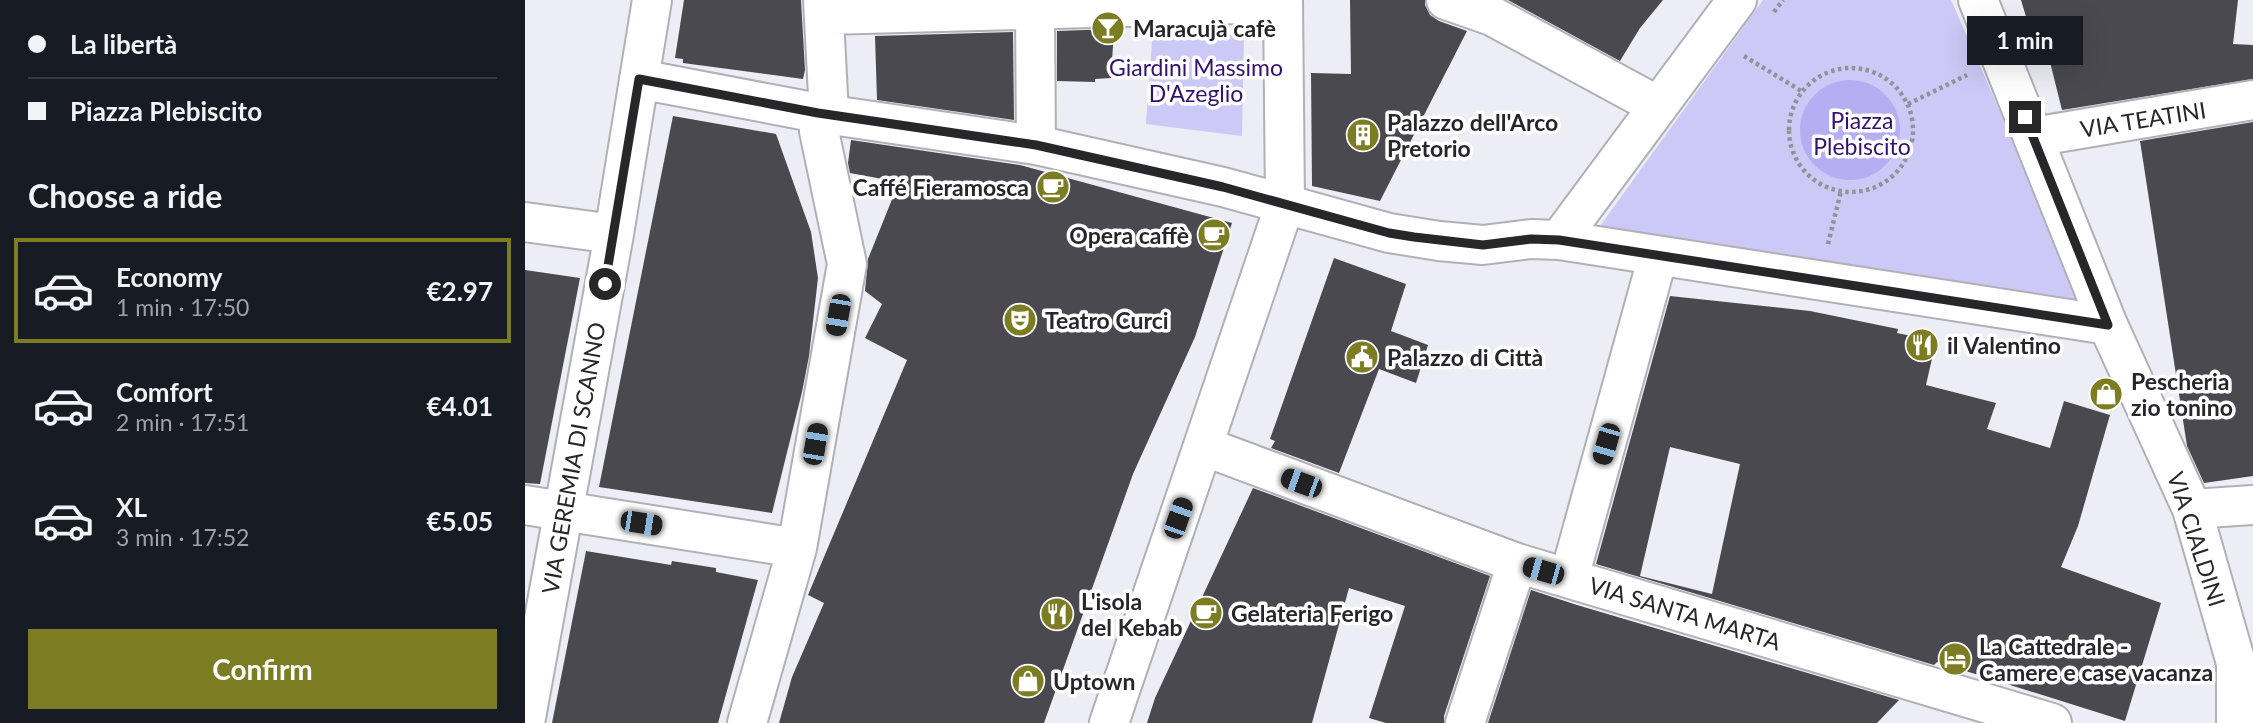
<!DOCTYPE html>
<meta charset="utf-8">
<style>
body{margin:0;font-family:Lato,sans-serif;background:#242831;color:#f1f3f6;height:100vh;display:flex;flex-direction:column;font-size:26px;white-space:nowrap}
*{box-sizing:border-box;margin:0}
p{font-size:23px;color:#9ea1a6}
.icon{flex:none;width:38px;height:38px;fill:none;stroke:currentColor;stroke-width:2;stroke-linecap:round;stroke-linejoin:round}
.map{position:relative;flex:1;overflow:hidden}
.drawer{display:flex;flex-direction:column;background:#171b24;width:525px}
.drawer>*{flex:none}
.hud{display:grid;align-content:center;height:154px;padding:0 28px;background:#171b24}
.end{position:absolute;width:32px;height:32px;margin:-16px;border:9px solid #27272a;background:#fff;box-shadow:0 0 0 4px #fff}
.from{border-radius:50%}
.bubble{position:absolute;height:49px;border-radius:0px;background:#171b24;box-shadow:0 7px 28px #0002;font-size:23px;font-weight:700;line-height:49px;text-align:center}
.car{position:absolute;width:21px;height:42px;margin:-21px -10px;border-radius:9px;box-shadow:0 0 5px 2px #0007;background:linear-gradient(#222 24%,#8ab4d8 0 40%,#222 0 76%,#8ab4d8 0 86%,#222 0)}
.hud b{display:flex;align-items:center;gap:24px;height:66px;font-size:26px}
.hud b+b{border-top:2px solid #363941}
.hud i{width:18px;height:18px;background:#f1f3f6}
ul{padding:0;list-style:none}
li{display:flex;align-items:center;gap:21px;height:105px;margin:0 14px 10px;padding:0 14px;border:4px solid transparent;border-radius:0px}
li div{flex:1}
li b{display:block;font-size:26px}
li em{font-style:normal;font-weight:700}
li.active{border-color:#7c7c23}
li>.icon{width:63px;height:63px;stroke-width:1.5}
h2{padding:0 28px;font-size:32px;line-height:84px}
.button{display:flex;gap:14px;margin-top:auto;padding:14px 28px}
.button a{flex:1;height:80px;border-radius:0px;background:#7c7c23;color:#fff;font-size:28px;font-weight:700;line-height:80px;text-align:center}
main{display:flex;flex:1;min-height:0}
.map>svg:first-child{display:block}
.green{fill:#cdc9f6}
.water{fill:#b6aef2}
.building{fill:#49494f;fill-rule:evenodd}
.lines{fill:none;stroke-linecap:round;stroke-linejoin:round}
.minor-casing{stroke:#b1b0b8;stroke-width:42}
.path{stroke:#929298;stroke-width:4.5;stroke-dasharray:3.5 3.5;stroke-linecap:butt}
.minor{stroke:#fff;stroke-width:38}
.route{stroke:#27272a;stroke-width:9}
.labels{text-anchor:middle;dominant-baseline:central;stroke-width:7;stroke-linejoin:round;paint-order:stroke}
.poi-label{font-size:23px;font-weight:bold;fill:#27272a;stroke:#fff;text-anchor:start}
.park-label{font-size:23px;fill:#321172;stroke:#fff}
.street-label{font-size:23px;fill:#27272a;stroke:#fff}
</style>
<main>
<section class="drawer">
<div class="hud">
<b><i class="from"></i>La libertà</b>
<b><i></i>Piazza Plebiscito</b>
</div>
<h2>Choose a ride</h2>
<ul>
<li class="active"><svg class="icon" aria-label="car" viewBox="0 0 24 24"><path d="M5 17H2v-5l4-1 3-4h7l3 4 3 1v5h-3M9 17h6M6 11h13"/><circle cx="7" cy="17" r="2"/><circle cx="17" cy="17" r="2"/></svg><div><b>Economy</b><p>1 min · 17:50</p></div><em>€2.97</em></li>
<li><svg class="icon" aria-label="car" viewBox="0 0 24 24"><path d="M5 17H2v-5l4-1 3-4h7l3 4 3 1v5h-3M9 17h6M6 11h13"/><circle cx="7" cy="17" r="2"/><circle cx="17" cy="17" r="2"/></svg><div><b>Comfort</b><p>2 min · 17:51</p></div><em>€4.01</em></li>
<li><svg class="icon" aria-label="car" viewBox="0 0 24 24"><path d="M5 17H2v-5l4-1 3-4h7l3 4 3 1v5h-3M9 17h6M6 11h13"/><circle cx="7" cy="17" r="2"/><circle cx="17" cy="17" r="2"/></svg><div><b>XL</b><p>3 min · 17:52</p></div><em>€5.05</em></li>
</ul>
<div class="button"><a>Confirm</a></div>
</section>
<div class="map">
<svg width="1728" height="723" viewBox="0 0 1728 723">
<rect width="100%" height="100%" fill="#ededf5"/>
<path class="green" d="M1238,0H1426L1560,304L1075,226Z
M628,28L719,36L717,136L621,124Z"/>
<path class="water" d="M1275 130a50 50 0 1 1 100 0a50 50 0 1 1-100 0Z"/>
<path class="building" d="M159,0H276L280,70L278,79L158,63V59L150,58Z
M825,0H900V5L905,15L914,21L942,31L855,201L787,186L786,73L826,74Z
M983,0H1138L1115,28L1095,61Z
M1496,0H1713L1708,44L1728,45V79L1537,110L1524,58L1514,60Z
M589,29L586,78L570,79V82L532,81V31Z
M488,32L489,120L352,100L350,36Z
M148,116L251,134L286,232L293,278L284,356L277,392L247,513L74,487Z
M1728,122V476L1679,483L1662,446L1615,141Z
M326,140L495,165L707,223L670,337L608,474L519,723H254L267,677L299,603L283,595L382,360L340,338L357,304L340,291L343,259L374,182L325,173L323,163Z
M809,258L881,284L866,331L903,345L891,383L854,369L814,473L746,448L750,441L745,439Z
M0,270L55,278L15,484L0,483Z
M1145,296L1285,311L1373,329L1372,333L1411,341L1401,385L1471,403L1462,429L1525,448L1539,401L1585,415L1553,526L1536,567L1636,603L1600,721L1412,662L1409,665L1071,564ZM1145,447L1215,464L1187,594L1115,576Z
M728,488L965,576L919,716V723H861L844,718L880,606L824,588L787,723H622L630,698Z
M61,551L146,565L147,561L191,568V572L233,580L193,723H27Z
M1006,590L1052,605L1374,700L1352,723H963Z"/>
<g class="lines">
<defs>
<path id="minor" d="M298,0L304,114
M921,0L967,16L1133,106
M1212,0L1034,240L1583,325
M1453,0L1583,325L1667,509L1711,663V723
M510,11L511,145
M300,15L758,3
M114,79L293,113L511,145L698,187L864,233L914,241L958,245L1006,239L1034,240
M1508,137L1728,100
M0,222L89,234
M678,446L992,563L1527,723
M0,505L272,548
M1667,509L1728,505
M1044,578L1133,256
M0,723L89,234L127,0
M222,723L272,548L322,264L294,131L293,113
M584,723L760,204L758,0
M940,723L992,563"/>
</defs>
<use href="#minor" class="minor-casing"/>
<path class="path" d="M1249,12L1258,0
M1219,56L1278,92
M1264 130a62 62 0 1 1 124 0a62 62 0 1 1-124 0Z
M1383,104L1442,75
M1303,244L1316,191"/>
<use href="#minor" class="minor"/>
</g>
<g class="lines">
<path class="route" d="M80,284L114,79L293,113L511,145L698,187L864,233L889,237L958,245L1006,239L1034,240L1583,325L1500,117"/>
</g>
<defs>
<symbol id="bar-disc" viewBox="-11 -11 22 22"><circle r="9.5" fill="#7c7c23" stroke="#fff"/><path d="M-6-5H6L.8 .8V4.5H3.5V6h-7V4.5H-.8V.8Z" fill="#fff"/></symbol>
<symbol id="building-disc" viewBox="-11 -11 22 22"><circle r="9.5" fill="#7c7c23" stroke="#fff"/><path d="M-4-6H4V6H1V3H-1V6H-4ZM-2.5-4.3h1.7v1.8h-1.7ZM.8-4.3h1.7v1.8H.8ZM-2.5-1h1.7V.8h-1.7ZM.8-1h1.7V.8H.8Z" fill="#fff"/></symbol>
<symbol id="cafe-disc" viewBox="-11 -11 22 22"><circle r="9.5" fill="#7c7c23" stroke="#fff"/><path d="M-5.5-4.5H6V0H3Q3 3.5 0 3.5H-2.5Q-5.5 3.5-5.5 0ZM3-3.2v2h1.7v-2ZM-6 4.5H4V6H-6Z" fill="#fff"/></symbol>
<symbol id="theatre-disc" viewBox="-11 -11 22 22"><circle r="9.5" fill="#7c7c23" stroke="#fff"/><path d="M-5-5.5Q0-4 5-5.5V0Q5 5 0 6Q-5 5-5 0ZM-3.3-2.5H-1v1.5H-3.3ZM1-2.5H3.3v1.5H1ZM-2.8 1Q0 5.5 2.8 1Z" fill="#fff"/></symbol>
<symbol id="restaurant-disc" viewBox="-11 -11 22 22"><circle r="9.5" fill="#7c7c23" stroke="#fff"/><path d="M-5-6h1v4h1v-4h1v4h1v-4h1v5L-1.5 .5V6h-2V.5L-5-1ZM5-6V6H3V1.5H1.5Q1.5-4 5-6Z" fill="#fff"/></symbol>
<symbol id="civic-disc" viewBox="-11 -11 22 22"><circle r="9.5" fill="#7c7c23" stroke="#fff"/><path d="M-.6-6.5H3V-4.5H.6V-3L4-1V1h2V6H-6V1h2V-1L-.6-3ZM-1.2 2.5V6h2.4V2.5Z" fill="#fff"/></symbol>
<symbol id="shop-disc" viewBox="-11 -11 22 22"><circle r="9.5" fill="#7c7c23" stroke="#fff"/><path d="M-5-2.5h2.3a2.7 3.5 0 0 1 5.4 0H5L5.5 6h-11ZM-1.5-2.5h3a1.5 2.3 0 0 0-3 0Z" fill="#fff"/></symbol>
<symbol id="hotel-disc" viewBox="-11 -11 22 22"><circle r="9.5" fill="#7c7c23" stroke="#fff"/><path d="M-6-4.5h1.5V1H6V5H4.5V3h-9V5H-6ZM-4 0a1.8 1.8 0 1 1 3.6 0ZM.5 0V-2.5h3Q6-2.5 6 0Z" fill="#fff"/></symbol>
</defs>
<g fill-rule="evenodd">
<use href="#bar-disc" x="564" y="9" width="38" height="38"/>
<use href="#building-disc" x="819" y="116" width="38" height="38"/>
<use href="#cafe-disc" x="509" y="168" width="38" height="38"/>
<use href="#cafe-disc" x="670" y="216" width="38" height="38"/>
<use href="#theatre-disc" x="476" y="301" width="38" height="38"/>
<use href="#restaurant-disc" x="1378" y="326" width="38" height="38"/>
<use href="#civic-disc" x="818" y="338" width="38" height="38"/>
<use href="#shop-disc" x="1562" y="375" width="38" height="38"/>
<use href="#cafe-disc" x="662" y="594" width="38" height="38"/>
<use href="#restaurant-disc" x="513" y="595" width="38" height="38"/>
<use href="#hotel-disc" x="1411" y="640" width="38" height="38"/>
<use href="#shop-disc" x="484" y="662" width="38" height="38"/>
</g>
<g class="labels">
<g class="poi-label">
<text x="608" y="28">Maracujà cafè</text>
<text x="862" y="122">Palazzo dell'Arco<tspan x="862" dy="26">Pretorio</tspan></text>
<text x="504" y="187" text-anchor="end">Caffé Fieramosca</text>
<text x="664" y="235" text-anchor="end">Opera caffè</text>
<text x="520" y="320">Teatro Curci</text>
<text x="1422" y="345">il Valentino</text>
<text x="862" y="357">Palazzo di Città</text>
<text x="1606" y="381">Pescheria<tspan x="1606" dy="26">zio tonino</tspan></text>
<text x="556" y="601">L'isola<tspan x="556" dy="26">del Kebab</tspan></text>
<text x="706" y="613">Gelateria Ferigo</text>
<text x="1454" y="646">La Cattedrale -<tspan x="1454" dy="26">Camere e case vacanza</tspan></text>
<text x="528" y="681">Uptown</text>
</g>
<g class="park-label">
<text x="671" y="67">Giardini Massimo<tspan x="671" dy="26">D'Azeglio</tspan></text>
<text x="1337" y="120">Piazza<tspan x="1337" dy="26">Plebiscito</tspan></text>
</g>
<g class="street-label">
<text transform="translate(1618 119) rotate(-9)">VIA TEATINI</text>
<text transform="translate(48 458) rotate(-80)">VIA GEREMIA DI SCANNO</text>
<text transform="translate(1672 539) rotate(72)">VIA CIALDINI</text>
<text transform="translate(1160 613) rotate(17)">VIA SANTA MARTA</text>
</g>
</g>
</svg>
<i class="end from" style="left:80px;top:284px"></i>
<i class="end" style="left:1500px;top:117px"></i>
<div class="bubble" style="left:1442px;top:16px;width:116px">1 min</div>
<i class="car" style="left:313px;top:315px;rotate:190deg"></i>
<i class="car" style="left:290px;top:444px;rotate:10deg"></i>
<i class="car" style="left:1081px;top:444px;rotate:196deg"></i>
<i class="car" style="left:776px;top:483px;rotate:290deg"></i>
<i class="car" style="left:653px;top:518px;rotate:19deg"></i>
<i class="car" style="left:116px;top:523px;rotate:99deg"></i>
<i class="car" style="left:1018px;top:571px;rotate:286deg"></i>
</div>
</main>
